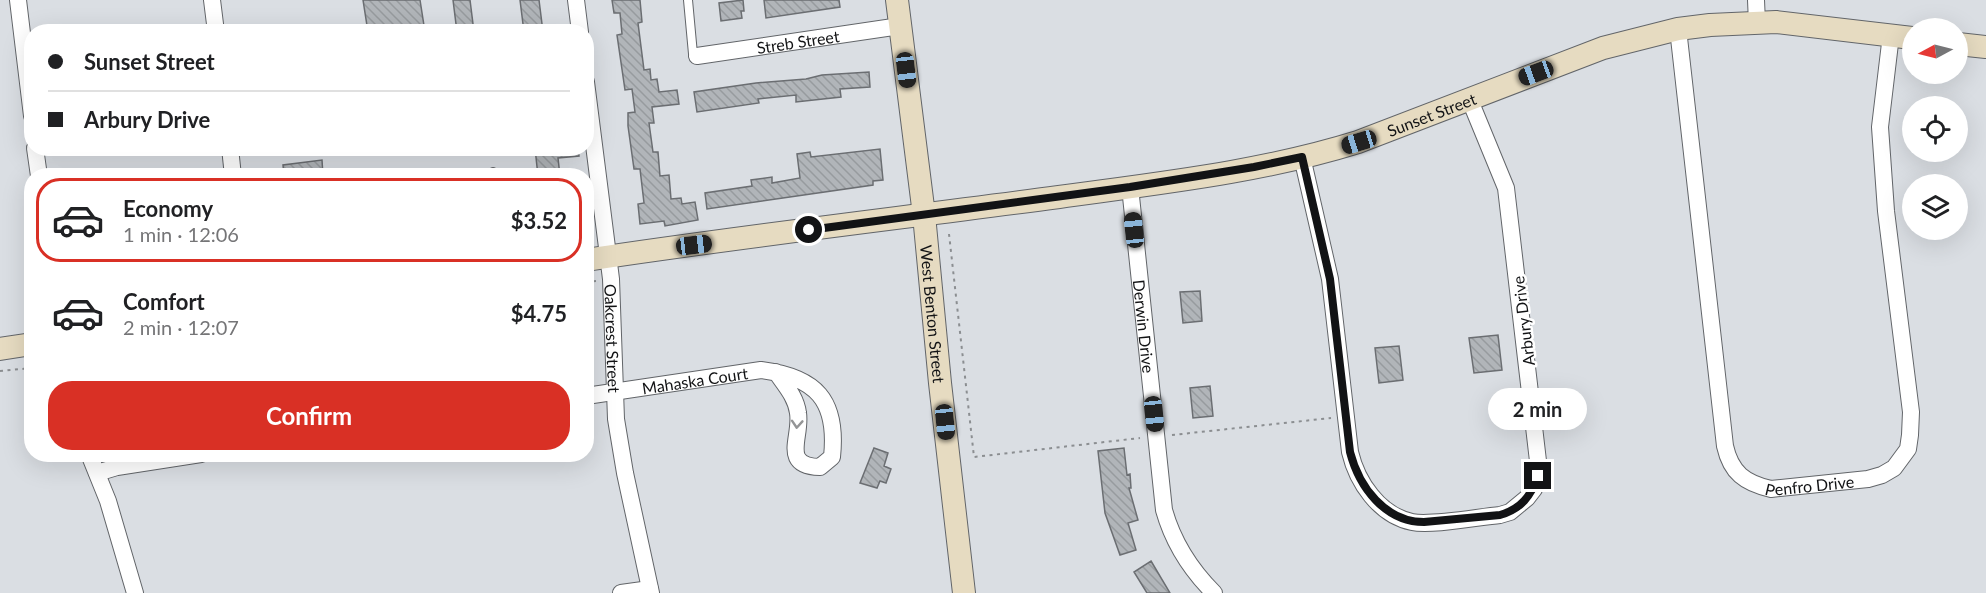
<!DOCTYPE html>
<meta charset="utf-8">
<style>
body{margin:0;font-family:Lato,sans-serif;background:#f6f6f6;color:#202124;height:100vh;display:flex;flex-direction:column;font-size:22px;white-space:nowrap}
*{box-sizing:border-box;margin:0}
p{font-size:20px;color:#757577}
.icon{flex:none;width:33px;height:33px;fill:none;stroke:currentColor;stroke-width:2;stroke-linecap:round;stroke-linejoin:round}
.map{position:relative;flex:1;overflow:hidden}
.details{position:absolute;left:24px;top:168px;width:570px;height:294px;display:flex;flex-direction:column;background:#fff;border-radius:24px;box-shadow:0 6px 24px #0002}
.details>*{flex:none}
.top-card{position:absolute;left:24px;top:24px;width:570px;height:132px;border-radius:24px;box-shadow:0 6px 24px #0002;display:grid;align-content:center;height:132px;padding:0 24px;background:#fff}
.needle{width:39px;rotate:263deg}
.tools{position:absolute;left:1902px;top:18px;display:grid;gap:12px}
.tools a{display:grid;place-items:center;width:66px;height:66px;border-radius:50%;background:#fff;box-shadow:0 6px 24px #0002;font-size:30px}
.end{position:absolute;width:27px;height:27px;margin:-14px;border:8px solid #121315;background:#fff;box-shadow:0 0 0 3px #fff}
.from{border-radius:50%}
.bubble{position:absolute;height:42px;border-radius:21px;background:#fff;box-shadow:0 6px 24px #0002;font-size:20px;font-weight:700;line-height:42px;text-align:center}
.car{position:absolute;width:18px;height:36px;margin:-18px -9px;border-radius:8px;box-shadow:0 0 4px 2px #0007;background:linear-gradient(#222 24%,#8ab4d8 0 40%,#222 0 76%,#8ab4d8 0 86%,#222 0)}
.top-card b{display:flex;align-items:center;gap:21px;height:57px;font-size:22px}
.top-card b+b{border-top:2px solid #e0e0e0}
.top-card i{width:15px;height:15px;background:#202124}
ul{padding:10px 0 0;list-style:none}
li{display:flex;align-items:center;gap:18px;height:84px;margin:0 12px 9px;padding:0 12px;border:3px solid transparent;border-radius:24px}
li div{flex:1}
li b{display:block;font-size:22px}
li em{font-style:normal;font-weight:700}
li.current{border-color:#d93025}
li>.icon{width:54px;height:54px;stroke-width:1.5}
.cta{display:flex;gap:12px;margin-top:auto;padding:12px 24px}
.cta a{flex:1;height:69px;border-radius:24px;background:#d93025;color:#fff;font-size:24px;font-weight:700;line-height:69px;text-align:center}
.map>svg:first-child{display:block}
.building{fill:url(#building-back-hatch);stroke:#6b6e72;stroke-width:1.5}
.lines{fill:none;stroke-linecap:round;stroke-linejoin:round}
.lane-casing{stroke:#626569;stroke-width:10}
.street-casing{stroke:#626569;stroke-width:18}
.secondary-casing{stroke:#626569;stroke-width:24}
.path{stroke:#8b8e91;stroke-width:2;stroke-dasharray:3 4.5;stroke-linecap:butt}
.lane{stroke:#fff;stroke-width:8}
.street{stroke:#fff;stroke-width:16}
.secondary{stroke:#e6dbc1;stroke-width:22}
.oneway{stroke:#949596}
.route{stroke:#121315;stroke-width:8}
.labels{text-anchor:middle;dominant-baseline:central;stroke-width:5;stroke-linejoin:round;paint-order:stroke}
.street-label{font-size:16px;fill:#121315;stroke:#fff}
</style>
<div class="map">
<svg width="1986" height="593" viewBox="0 0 1986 593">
<defs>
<pattern id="building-back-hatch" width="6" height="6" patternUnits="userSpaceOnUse" patternTransform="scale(1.5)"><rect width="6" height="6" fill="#b1b5b9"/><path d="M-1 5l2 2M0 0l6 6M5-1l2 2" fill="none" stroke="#979b9e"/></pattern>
</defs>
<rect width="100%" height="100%" fill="#dadee3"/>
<path class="building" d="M363,0H420L425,32H368Z
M453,0H470L474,32H457Z
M520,0H539L543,32H524Z
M612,0H640L642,22L638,23L644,70L650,69L651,80L657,79L659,92L677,90L679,104L652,107L654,123H649L653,152H658L660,176L669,175L671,199L681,198L682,204L695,202L698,220L665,226L664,221L640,224L638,204L644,203L640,169H634L628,126V113L635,112L632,89L625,90L617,35L622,34L620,13H614Z
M743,0L744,11H741L742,18L721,21L719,3Z
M764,0H839L840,7L766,18Z
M869,72L870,87L840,89L841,97L796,102V95L758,99L759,103L697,112L694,92L756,83L806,79L822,75Z
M535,148H578L579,156L558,158L560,176H538Z
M880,149L883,180L873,181V185L707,209L705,193L752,186L751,180L772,177V183L800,178L797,154L810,152L811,157Z
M322,160L323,176H284L283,165Z
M1200,291L1202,321L1183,323L1180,292Z
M1498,335L1502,370L1474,373L1469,338Z
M1399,346L1403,380L1379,383L1375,348Z
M1210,386L1213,416L1193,418L1190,388Z
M874,448L888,453L884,466L891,469L886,483L880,481L877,488L860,483Z
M1124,448L1127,475L1130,474L1131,488H1129L1138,520L1128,523L1136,550L1120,555L1105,513L1098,451Z
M1151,561L1170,593H1147L1134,572Z"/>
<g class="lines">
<defs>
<path id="lane" d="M688,0L693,54L697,56
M493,172L494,176"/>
<g id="street">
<path d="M18,0L32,116"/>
<path d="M212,0L216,32"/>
<path d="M576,0L580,32"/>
<path d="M1756,0L1757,23"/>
<path id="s1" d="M1678,29L1725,446C1731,473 1745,483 1771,489L1868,479L1882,475L1894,468L1908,449L1910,435L1911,412L1886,211L1880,127L1891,35"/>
<path id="s2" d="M697,56L900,26"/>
<path id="s3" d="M586,82L611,279L616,419L625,473L651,593"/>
<path d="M35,148L39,176"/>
<path d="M230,148L233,176"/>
<path d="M1302,157L1330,279L1350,452C1357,482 1379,515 1412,522C1431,526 1478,517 1500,515L1510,512L1527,498L1534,489L1538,476V461L1506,188L1469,98"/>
<path id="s4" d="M1130,187L1164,510C1173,542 1191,570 1214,593"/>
<path id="s5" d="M586,396L761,370C816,377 838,400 832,457L820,467C780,466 802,437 798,413C796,397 785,385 776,372"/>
<path d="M89,454L108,501L135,593"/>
<path d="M97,473L117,467L201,454"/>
<path d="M621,593L650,589"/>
</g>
<g id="secondary">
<path id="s6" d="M897,0L924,215L940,383L964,593"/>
<path d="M1958,44L1986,47"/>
<path id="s7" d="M586,260C744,236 902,218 1059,197C1160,183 1262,172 1358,142L1603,48L1678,29L1710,25L1776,22L1912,38"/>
<path d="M0,349L32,344"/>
</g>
</defs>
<use href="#lane" class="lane-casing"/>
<use href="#street" class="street-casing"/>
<use href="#secondary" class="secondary-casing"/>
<path class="path" d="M949,234L974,457L1140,438
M586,282L596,281
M0,371L32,368
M1172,435L1331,418"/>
<use href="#lane" class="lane"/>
<use href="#street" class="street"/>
<use href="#secondary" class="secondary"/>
</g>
<defs><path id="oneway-chevron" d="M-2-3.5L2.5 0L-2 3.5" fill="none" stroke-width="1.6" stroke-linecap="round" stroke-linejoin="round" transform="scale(1.5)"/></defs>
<use class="oneway" href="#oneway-chevron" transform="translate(797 424) rotate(94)"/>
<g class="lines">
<path class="route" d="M809,230L1130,187L1254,167L1302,157L1330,279L1350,452C1359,487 1385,522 1424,522L1500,515C1521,509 1531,496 1538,476"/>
</g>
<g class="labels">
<g class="street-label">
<text stroke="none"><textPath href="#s2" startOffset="102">Streb Street</textPath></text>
<text stroke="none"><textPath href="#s7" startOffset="860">Sunset Street</textPath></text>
<text stroke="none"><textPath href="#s6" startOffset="316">West Benton Street</textPath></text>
<text transform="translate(1523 321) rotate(-97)">Arbury Drive</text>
<text stroke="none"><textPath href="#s4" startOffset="140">Derwin Drive</textPath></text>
<text stroke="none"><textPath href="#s3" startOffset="258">Oakcrest Street</textPath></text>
<text stroke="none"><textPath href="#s5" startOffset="110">Mahaska Court</textPath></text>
<text stroke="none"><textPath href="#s1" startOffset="526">Penfro Drive</textPath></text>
</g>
</g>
</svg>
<div class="tools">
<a><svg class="needle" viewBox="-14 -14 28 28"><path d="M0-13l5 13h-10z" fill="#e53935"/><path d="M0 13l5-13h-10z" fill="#757577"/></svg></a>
<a><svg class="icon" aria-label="locate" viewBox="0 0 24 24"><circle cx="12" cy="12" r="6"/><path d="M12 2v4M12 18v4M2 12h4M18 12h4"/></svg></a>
<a><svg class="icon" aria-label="layers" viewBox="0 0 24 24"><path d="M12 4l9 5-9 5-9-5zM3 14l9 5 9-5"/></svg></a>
</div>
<i class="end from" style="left:809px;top:230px"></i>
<i class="end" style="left:1538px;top:476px"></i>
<div class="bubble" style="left:1488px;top:388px;width:99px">2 min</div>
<i class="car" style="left:906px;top:70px;rotate:173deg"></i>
<i class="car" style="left:1536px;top:73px;rotate:250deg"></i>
<i class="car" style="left:1359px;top:142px;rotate:253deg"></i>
<i class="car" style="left:1134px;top:230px;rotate:354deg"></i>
<i class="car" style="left:694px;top:245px;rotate:83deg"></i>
<i class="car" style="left:1154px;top:414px;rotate:174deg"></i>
<i class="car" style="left:945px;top:422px;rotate:174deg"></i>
<div class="top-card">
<b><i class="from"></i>Sunset Street</b>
<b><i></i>Arbury Drive</b>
</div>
<section class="details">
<ul>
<li class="current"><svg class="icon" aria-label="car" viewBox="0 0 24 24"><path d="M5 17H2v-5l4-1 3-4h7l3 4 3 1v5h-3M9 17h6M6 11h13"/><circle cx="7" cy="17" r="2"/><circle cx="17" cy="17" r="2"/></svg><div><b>Economy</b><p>1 min · 12:06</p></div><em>$3.52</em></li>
<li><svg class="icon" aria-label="car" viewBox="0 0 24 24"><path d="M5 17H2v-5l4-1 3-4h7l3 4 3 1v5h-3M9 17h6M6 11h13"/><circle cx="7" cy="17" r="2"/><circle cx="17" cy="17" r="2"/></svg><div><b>Comfort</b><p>2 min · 12:07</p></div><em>$4.75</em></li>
</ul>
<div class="cta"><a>Confirm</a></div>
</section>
</div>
